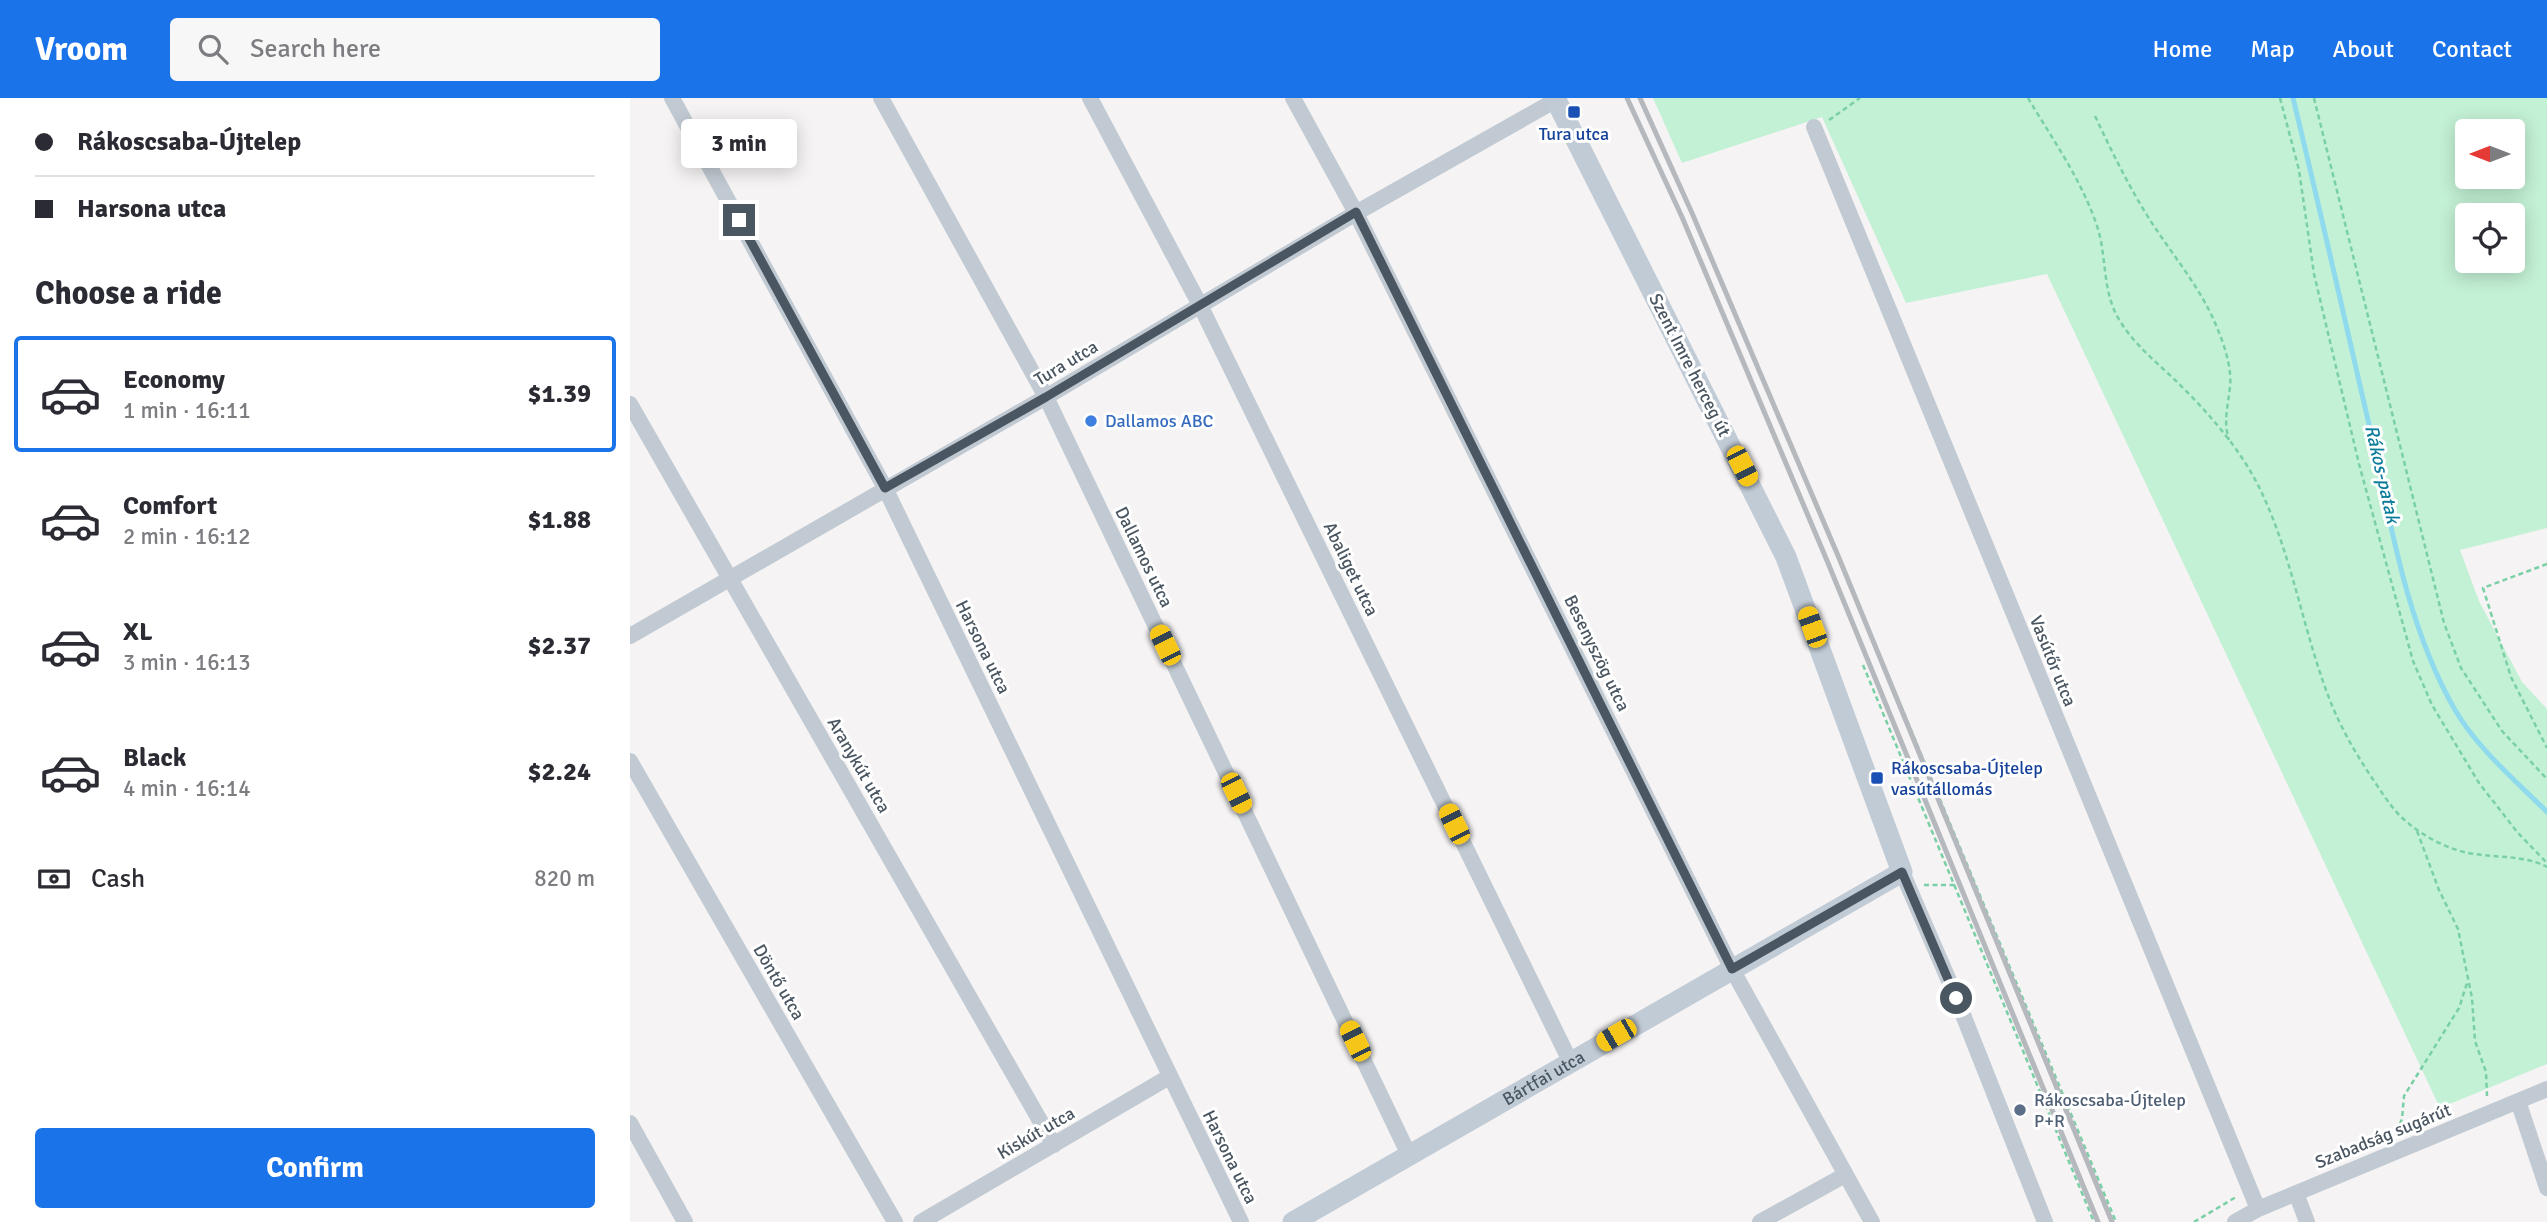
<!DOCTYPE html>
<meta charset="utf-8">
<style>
body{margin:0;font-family:Signika,sans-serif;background:#f7f7f7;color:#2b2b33;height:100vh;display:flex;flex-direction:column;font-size:26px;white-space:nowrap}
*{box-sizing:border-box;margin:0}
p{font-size:23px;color:#7c7c81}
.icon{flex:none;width:38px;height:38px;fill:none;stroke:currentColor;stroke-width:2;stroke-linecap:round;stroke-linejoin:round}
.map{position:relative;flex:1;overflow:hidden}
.details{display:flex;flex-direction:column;background:#fff;width:630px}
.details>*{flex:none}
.guide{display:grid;align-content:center;height:154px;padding:0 35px;background:#fff}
.needle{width:46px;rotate:270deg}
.controls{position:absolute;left:1825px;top:21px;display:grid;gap:14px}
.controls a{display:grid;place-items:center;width:70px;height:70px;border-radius:7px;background:#fff;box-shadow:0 4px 18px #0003;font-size:35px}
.end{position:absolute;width:32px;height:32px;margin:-16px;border:9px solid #4a5661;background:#fff;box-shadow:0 0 0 4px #fff}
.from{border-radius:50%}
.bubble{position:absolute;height:49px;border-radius:7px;background:#fff;box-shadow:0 4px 18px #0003;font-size:23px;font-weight:700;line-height:49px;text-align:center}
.car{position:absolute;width:21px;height:42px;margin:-21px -10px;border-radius:9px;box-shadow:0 0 5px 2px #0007;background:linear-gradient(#f5c518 24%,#345 0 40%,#f5c518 0 76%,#345 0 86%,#f5c518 0)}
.guide b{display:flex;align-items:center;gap:24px;height:66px;font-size:26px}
.guide b+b{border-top:2px solid #e1e1e2}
.guide i{width:18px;height:18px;background:#2b2b33}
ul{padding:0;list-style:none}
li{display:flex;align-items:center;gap:21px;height:116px;margin:0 14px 10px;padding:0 21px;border:4px solid transparent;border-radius:7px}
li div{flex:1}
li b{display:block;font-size:26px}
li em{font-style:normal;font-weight:700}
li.current{border-color:#1a73e8}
li>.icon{width:63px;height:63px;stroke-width:1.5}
h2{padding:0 35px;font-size:32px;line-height:84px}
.pay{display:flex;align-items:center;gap:18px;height:77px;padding:0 35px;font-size:26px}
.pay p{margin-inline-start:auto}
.button{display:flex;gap:14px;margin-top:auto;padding:14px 35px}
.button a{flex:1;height:80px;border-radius:7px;background:#1a73e8;color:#fff;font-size:28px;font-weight:700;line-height:80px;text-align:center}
header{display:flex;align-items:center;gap:42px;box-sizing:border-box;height:98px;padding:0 35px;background:#1a73e8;color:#fff}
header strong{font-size:33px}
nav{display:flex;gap:38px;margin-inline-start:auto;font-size:24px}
.search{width:490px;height:63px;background:#f7f7f7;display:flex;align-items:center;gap:18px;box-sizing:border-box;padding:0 24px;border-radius:7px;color:#7c7c81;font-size:26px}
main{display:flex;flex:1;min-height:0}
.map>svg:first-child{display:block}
.green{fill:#c3f1d5;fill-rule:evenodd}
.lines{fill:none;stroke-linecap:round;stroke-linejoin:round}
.stream{stroke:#90daee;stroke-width:5}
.path{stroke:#7ad0a6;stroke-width:2.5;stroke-dasharray:5 3.5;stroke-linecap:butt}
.street{stroke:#c1cad2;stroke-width:16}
.secondary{stroke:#c1cbd6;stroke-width:21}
.rail{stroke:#b5b8bd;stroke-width:5}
.route{stroke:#4a5661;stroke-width:9}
.transit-dot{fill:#1a4fb4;stroke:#fff;stroke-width:2.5}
.shop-dot{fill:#3f7fe0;stroke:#fff;stroke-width:2.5}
.service-dot{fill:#5c6f8a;stroke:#fff;stroke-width:2.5}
.labels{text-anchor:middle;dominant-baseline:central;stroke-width:6;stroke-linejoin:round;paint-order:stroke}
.transit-label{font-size:18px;fill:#164399;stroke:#fff}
.street-label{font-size:18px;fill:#4a5661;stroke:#fff}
.shop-label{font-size:18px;fill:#366cbe;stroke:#fff;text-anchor:start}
.service-label{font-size:18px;fill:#4e5e75;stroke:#fff;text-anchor:start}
.water-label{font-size:19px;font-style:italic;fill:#0c7c9b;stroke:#fff}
</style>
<header>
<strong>Vroom</strong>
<div class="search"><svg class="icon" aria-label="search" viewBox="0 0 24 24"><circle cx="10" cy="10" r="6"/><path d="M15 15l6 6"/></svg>Search here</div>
<nav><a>Home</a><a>Map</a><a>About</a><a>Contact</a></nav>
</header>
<main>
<section class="details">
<div class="guide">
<b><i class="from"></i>Rákoscsaba-Újtelep</b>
<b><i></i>Harsona utca</b>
</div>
<h2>Choose a ride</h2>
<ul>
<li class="current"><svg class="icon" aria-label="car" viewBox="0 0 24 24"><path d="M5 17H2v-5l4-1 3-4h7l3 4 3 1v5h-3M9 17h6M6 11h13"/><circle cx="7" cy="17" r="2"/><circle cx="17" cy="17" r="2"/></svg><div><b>Economy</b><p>1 min · 16:11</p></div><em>$1.39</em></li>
<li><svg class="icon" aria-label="car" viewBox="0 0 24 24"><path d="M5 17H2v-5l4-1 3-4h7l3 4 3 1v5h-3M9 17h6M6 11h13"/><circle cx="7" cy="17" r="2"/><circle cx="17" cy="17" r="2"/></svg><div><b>Comfort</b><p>2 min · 16:12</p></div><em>$1.88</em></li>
<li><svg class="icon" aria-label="car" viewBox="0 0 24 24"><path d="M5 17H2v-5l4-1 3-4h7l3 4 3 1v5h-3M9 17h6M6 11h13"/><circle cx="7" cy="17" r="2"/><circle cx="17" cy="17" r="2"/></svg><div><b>XL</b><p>3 min · 16:13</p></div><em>$2.37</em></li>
<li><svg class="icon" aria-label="car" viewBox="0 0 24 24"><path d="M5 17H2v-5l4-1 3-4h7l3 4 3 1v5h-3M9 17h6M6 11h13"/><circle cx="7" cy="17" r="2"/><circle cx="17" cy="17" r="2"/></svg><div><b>Black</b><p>4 min · 16:14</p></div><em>$2.24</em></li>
</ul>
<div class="pay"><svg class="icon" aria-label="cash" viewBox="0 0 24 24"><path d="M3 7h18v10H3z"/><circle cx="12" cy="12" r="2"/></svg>Cash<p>820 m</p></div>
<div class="button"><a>Confirm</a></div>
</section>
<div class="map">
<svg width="1917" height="1124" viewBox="0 0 1917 1124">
<rect width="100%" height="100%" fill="#f5f3f3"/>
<path class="green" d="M1023,0H1917V430L1830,452L1849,503L1892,584L1917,611V966L1810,1010L1417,176L1276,205L1192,19L1052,65ZM1838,33H1883V79H1838ZM1838,117H1883V163H1838Z"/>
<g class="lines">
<path class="stream" d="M1663,0C1690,111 1715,223 1741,335C1761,428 1777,528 1825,612C1848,651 1885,682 1917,714"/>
<path class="path" d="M1398,0C1423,42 1453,84 1468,131C1477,161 1472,195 1490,223C1504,246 1525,263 1544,281C1576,312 1609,349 1629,389C1663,458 1673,535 1701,605C1712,632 1726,656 1742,680C1753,696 1763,713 1778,725C1796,740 1821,753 1845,756C1870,760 1894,757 1917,769
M1650,0L1669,72L1684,176L1729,366L1783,563L1802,607L1849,685L1888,735L1917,765
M1684,0L1814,525L1831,570L1872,633L1917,681
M1465,18C1482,54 1499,89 1520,122C1543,158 1572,191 1588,232C1595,249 1602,271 1600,289C1598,308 1593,323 1599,342
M1199,22L1230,0
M1917,466L1853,490L1881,579L1917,650
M1251,560L1486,1124
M1233,567L1464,1124
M1787,733L1809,792L1828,831L1842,900L1845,943L1856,974L1857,998
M1294,787H1326
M1769,1034L1768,1030L1772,1021L1774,998L1829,910L1838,882
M1564,1124L1606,1099"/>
<path class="street" d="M42,0L255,390L611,1124
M251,0L416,299L779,1057
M460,0L570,207L940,963
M663,0L726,115L1102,871L1242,1124
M1184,29L1628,1111
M0,306L424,1047
M0,538L416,299L726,115L926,2
M0,663L265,1124
M1272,774L1326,899L1415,1124
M1888,1003L1917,1090
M0,1025L55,1124
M1666,1095L1677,1124
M291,1124L539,979
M1130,1124L1215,1077
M1605,1124L1628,1111L1917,991"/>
<path class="secondary" id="s1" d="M663,1124L1272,774L1156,459L925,0"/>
<path class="rail" d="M997,0L1052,119L1198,465L1468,1124
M1010,0L1062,115L1209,460L1482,1124"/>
</g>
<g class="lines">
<path class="route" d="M109,122L255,390L416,299L726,114L1102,871L1272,774L1326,900"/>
</g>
<g class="transit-dot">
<rect x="937" y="7" width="14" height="14" rx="3.5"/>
<rect x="1240" y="673" width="14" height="14" rx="3.5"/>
</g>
<circle class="shop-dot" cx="461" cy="323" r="7"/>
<circle class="service-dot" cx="1390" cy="1012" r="7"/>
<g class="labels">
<g class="transit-label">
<text x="944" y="36">Tura utca</text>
<text x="1261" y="670" text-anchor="start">Rákoscsaba-Újtelep<tspan x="1261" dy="21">vasútállomás</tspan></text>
</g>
<g class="street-label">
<text transform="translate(436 265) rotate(-31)">Tura utca</text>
<text transform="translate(1060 267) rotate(63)">Szent Imre herceg út</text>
<text transform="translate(514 459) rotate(64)">Dallamos utca</text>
<text transform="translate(721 471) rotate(64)">Abaliget utca</text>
<text transform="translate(353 549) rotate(64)">Harsona utca</text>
<text transform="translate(967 555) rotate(64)">Besenyszög utca</text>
<text transform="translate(1423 563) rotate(68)">Vasútőr utca</text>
<text transform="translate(229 667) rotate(60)">Aranykút utca</text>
<text transform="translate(149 884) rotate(60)">Döntő utca</text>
<text stroke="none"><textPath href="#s1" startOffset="289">Bártfai utca</textPath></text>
<text transform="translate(406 1035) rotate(-30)">Kiskút utca</text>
<text transform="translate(1753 1038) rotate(-22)">Szabadság sugárút</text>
<text transform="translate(600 1059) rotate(64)">Harsona utca</text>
</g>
<g class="shop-label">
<text x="475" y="323">Dallamos ABC</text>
</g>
<g class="service-label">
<text x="1404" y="1002">Rákoscsaba-Újtelep<tspan x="1404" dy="21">P+R</tspan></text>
</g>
<g class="water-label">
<text transform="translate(1752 376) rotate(77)">Rákos-patak</text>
</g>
</g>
</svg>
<div class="controls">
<a><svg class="needle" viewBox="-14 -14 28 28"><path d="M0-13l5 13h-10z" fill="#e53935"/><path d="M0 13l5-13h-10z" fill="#7c7c81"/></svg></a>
<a><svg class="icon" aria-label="locate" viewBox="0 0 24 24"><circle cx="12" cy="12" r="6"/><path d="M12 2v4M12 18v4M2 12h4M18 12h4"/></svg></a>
</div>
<i class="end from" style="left:1326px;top:900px"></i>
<i class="end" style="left:109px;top:122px"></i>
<div class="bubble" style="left:51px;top:21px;width:116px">3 min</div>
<i class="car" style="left:1112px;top:368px;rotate:153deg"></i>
<i class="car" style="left:1182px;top:529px;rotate:340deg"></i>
<i class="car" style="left:535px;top:547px;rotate:334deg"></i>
<i class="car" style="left:606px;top:695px;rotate:154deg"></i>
<i class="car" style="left:824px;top:726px;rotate:334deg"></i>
<i class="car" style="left:986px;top:937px;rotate:240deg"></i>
<i class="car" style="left:725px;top:943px;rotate:334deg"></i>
</div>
</main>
